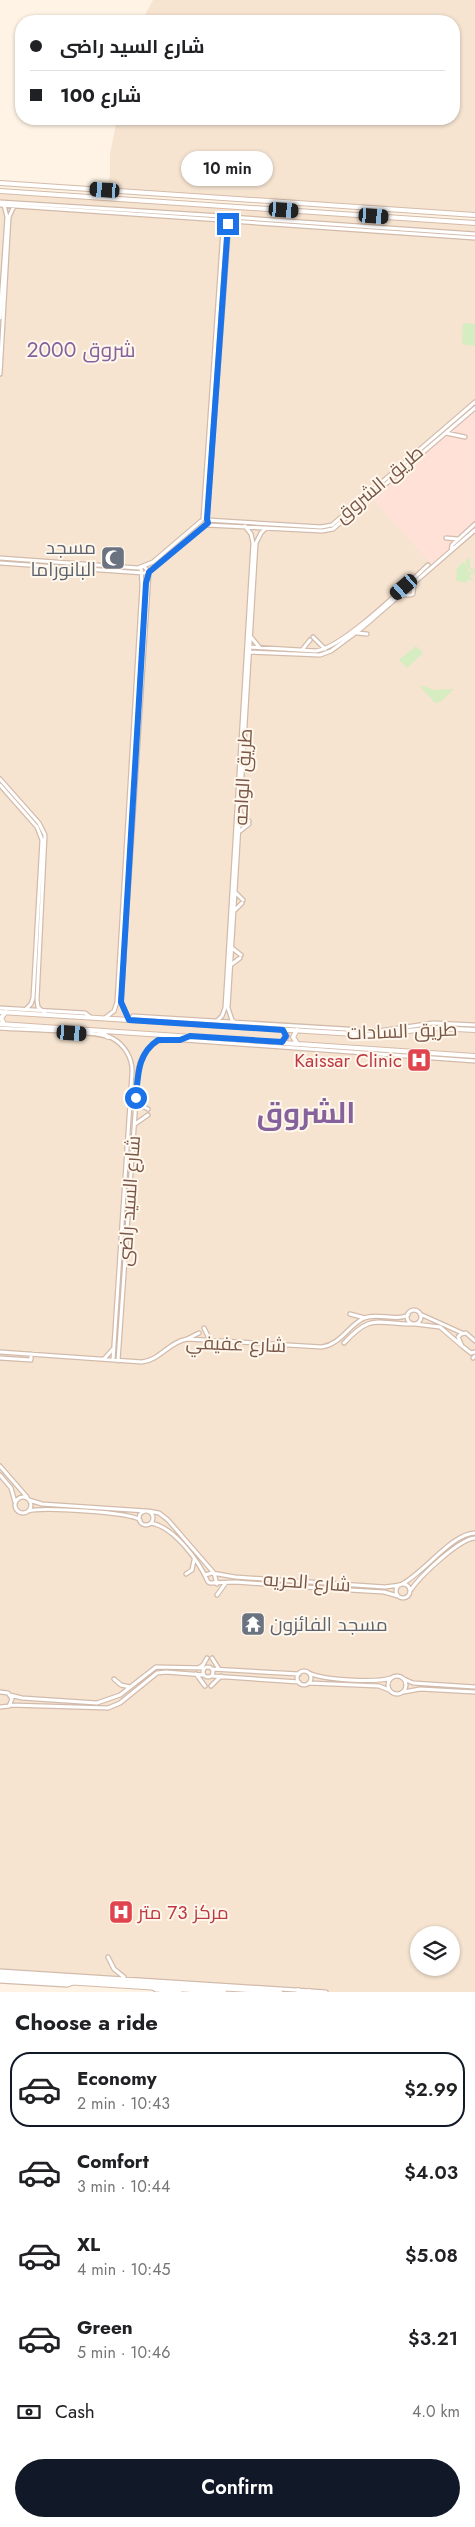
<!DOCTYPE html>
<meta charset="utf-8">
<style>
body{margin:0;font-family:Jost,Cairo,sans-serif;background:#f2f2f2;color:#202124;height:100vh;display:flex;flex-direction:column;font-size:19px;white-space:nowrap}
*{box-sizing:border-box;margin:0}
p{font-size:16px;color:#757577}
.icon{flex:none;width:28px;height:28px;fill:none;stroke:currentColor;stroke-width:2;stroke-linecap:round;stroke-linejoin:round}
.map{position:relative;height:1992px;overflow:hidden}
.panel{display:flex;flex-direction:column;background:#fff;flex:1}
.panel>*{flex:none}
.banner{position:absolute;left:15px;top:15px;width:445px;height:110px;border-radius:20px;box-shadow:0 1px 4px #0004;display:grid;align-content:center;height:110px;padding:0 15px;background:#fff}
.tools{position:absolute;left:410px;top:1926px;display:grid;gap:10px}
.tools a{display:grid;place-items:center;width:50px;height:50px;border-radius:50%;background:#fff;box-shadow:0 1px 4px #0004;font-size:25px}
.end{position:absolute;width:22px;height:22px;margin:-11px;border:6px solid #1a73e8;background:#fff;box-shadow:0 0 0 2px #fff}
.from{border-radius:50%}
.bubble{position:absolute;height:35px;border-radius:18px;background:#fff;box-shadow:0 1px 4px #0004;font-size:16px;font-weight:600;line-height:35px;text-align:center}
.car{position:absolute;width:15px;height:30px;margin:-15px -8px;border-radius:6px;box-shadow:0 0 4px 1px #0007;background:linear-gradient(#222 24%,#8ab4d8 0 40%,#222 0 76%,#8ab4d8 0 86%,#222 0)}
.banner b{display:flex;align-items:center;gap:18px;height:48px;font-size:19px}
.banner b+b{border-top:1px solid #e0e0e0}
.banner i{width:12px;height:12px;background:#202124}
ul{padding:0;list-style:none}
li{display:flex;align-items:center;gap:15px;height:75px;margin:0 10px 8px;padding:0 5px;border:2px solid transparent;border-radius:20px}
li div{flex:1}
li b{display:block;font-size:19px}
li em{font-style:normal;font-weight:600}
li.selected{border-color:#111827}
li>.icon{width:45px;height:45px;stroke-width:1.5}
h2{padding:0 15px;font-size:22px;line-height:60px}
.pay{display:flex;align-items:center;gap:12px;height:55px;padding:0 15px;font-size:19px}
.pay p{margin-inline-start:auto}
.primary-button{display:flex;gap:10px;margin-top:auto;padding:10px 15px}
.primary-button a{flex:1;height:58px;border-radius:30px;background:#111827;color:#fff;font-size:20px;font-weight:600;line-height:58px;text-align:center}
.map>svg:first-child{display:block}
.residential{fill:#f6e4d1;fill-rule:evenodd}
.commercial{fill:#ffe1d7}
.green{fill:#d5edc1}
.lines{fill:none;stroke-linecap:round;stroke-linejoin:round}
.tertiary-casing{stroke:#d3bbab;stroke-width:5.5}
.secondary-casing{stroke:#d6bba9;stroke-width:6}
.tertiary{stroke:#fff;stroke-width:3}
.secondary{stroke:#fff;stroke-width:4}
.route{stroke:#1a73e8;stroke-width:6}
.labels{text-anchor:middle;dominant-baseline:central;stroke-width:4;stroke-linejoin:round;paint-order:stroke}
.street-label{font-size:19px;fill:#795647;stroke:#fff7ec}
.worship-label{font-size:19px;fill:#5b616d;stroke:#fff7ec;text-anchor:end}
.health-label{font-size:19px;fill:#be3a42;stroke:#fff7ec;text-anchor:end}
.quarter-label{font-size:21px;fill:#86629d;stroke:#fff7ec}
.town-label{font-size:29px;font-weight:bold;fill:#86629d;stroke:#fff7ec}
</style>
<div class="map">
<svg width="475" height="1992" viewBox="0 0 475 1992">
<rect width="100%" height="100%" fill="#fef3e4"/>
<path class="residential" d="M153,0H475V214L106,189L110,176V154L117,119H454V21H142Z
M0,191L475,224V1992H236L0,1977ZM419,1935H451V1968H419Z"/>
<path class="commercial" d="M475,404V528L432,565L370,496Z"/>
<path class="green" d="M463,323L475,324V346L462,344Z
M470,558V568L475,569V572L468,568L466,576L468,571L474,572L475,576L472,573L469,576L475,582L469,579L465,583L456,580L457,568L459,569V566L463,562L469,568L465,561Z
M416,646L423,653L407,668L399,660Z
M419,685L435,690L454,689L440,702L435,703Z"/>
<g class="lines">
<defs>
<path id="tertiary" d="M0,202L221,216
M0,205L221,220
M220 219a5 5 0 1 1 10 0a5 5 0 1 1-10 0Z
M230,217L475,234
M230,221L475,238
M0,318L7,217L4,205
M0,374L9,217L14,206
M446,433L465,437
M203,519L223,230L221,222
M207,519L229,222
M207,520L321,527L332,525L475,402
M207,525L322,531L333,529L475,408
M446,538L458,539
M451,551L452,545L475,524
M0,558L138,568L153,562L201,521
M0,563L144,573L152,570L205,526
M413,594L414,585
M402,595H411
M357,633L367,634
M251,637L260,648
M313,637L325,649
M249,647L316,651C344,647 405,586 428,565
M302,650L310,640
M250,652L320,655L331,651L362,628L475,530
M0,779L39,823L45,835L37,1000L38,1007L47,1015
M0,785L37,827L42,840L33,998L31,1004L26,1009
M240,813L249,821
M240,831L249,824
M236,893L243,900
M235,910L242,903
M232,948L241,955
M232,964L240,958
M0,1008L85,1013L90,1017
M105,1018L114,1011L117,1002L142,586L141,567
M129,1020L121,1002L149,573L144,566
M130,1020L133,1016L379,1031L433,1023L475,1025
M217,1021L222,1016L225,1008L253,543L251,534L245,526
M239,1026L232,1020L228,1008L256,543L261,533L266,528
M0,1028C22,1030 96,1030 112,1038C125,1045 133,1059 132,1073L113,1360
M136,1098L142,1106L148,1109
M135,1124L148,1115
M407 1317a7 7 0 1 1 14 0a7 7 0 1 1-14 0Z
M350,1314L365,1318
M420,1314L462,1333
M415,1324L440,1327L462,1346
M204,1328L210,1340
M187,1339L199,1333
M475,1341L466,1333L461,1334L458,1337L462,1346L471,1353L475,1352
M344,1343C372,1313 376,1324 412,1324
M0,1352L142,1362C160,1360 169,1342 187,1339L322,1347C341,1344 348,1326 364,1318C379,1312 394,1322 408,1315
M0,1358L31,1360V1354
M473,1358L475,1356
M104,1359L113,1349
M118,1361L138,1071C141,1053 153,1038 171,1039L475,1061
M0,1466L27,1497
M0,1475L11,1488L15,1502
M15 1505a8 8 0 1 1 16 0a8 8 0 1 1-16 0Z
M29,1500L42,1504L146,1511
M139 1518a7 7 0 1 1 14 0a7 7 0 1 1-14 0Z
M28,1511C41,1507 131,1512 140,1520
M148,1511L159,1513L168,1520L214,1573L217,1584
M151,1523C174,1527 199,1561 208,1582L210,1583L236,1582L332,1589L384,1592L398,1596
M186,1574L192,1570L194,1560
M205,1575L212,1573L235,1577L385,1587L400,1585
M396 1591a7 7 0 1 1 14 0a7 7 0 1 1-14 0Z
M402,1584C425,1572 451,1534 475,1533
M410,1591C420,1576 459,1539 475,1538
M217,1595L225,1584
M212,1658L219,1669
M203 1672a5 5 0 1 1 10 0a5 5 0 1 1-10 0Z
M198,1668L203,1665L207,1658
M212,1669L299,1674
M297 1678a7 7 0 1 1 14 0a7 7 0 1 1-14 0Z
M309,1673C323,1680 375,1683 391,1678
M196,1674L205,1686
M388 1685a9 9 0 1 1 18 0a9 9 0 1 1-18 0Z
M212,1676L299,1682
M114,1679L121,1685L130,1687
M404,1679L413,1683L475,1687
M309,1683L379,1686L389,1690
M211,1686L221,1676
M0,1692L8,1693L12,1699L9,1706L0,1707
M404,1692L420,1689L475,1692
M10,1695L22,1698L97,1703L120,1695L156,1667L205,1668
M10,1705L108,1708L120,1703L157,1673L166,1672L204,1675
M108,1957L114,1969L124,1977
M0,1971L326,1992
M0,1981L67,1985L73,1983
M153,1988L156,1990L180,1992"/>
<path id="secondary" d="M0,183L475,215
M0,191L475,223
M0,1012L371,1035L436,1028L475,1030
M0,1024L475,1056
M4,1024L1,1018L6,1012
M98,1031L108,1037
M283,1043L287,1036L283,1030
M297,1043L293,1037L297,1030
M0,1974L280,1992
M0,1978L224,1992
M298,1990L299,1992
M308,1992L309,1991"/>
</defs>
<use href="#tertiary" class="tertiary-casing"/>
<use href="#secondary" class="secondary-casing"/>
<use href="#tertiary" class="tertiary"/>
<use href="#secondary" class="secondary"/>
</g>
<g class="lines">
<path class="route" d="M136,1098C138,1076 137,1054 158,1040H180L190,1036L282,1042L286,1036L283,1030L129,1020L121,1002L146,583L149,572L208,523L207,519L228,224"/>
</g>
<defs>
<symbol id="mosque-square" viewBox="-11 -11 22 22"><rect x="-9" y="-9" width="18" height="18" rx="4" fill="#6b7280" stroke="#fff7ec"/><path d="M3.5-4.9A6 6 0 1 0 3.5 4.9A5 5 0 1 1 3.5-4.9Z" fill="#fff"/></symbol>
<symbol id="hospital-square" viewBox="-11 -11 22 22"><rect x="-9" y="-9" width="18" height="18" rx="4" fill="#e0444e" stroke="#fff7ec"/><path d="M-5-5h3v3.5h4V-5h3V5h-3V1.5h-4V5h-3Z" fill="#fff"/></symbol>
<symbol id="temple-square" viewBox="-11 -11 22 22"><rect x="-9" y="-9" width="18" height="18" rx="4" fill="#6b7280" stroke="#fff7ec"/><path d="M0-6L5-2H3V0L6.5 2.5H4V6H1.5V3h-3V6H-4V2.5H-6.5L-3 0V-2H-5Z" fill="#fff"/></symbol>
</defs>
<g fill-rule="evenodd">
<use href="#mosque-square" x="99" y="544" width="28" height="28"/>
<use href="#hospital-square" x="405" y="1046" width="28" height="28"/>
<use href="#temple-square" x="239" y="1610" width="28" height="28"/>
<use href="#hospital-square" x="107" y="1898" width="28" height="28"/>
</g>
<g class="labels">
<g class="street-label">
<text transform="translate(379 484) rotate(-40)">طريق الشروق</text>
<text transform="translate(243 777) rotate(-87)">طريق الواحه</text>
<text transform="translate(402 1031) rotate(-2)">طريق السادات</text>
<text transform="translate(129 1201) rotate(-86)">شارع السيد راضى</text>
<text transform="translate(236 1344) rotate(2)">شارع عفيفي</text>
<text transform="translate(307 1582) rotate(4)">شارع الحريه</text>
</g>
<g class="worship-label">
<text x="96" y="547">مسجد<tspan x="96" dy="22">البانوراما</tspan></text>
<text x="270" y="1624" text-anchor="start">مسجد الفائزون</text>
</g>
<g class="health-label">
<text x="402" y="1060">Kaissar Clinic</text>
<text x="138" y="1912" text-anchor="start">مركز 73 متر</text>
</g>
<g class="quarter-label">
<text x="81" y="350">شروق 2000</text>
</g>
<g class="town-label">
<text x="306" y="1113">الشروق</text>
</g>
</g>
</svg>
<div class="tools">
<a><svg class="icon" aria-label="layers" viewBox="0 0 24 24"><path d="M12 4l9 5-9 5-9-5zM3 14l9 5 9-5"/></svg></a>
</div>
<i class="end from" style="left:136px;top:1098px"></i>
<i class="end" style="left:228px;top:224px"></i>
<div class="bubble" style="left:181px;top:151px;width:92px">10 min</div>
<i class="car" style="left:105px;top:190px;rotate:274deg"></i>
<i class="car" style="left:284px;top:210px;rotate:94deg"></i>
<i class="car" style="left:374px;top:216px;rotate:94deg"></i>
<i class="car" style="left:404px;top:587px;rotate:229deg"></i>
<i class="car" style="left:72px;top:1033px;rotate:94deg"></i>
<div class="banner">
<b><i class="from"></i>شارع السيد راضى</b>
<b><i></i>شارع 100</b>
</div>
</div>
<section class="panel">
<h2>Choose a ride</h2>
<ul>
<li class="selected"><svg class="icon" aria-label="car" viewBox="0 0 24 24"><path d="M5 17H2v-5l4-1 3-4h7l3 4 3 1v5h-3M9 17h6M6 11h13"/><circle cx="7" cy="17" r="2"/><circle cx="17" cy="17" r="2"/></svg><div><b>Economy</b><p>2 min · 10:43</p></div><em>$2.99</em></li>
<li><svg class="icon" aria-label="car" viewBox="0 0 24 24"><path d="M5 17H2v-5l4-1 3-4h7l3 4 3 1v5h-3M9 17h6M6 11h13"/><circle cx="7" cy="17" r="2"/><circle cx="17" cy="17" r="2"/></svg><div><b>Comfort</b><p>3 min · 10:44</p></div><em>$4.03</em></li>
<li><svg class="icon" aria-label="car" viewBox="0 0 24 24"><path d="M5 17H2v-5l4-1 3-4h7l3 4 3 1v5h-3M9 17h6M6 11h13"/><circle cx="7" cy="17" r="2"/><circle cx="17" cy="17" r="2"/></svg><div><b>XL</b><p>4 min · 10:45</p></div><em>$5.08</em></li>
<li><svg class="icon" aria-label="car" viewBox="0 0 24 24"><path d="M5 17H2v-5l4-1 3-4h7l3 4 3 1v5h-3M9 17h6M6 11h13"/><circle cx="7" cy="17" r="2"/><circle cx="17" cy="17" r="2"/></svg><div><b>Green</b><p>5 min · 10:46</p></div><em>$3.21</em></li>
</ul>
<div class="pay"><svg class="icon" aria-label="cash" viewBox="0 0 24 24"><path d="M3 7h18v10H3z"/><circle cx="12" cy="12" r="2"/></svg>Cash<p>4.0 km</p></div>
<div class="primary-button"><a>Confirm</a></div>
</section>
